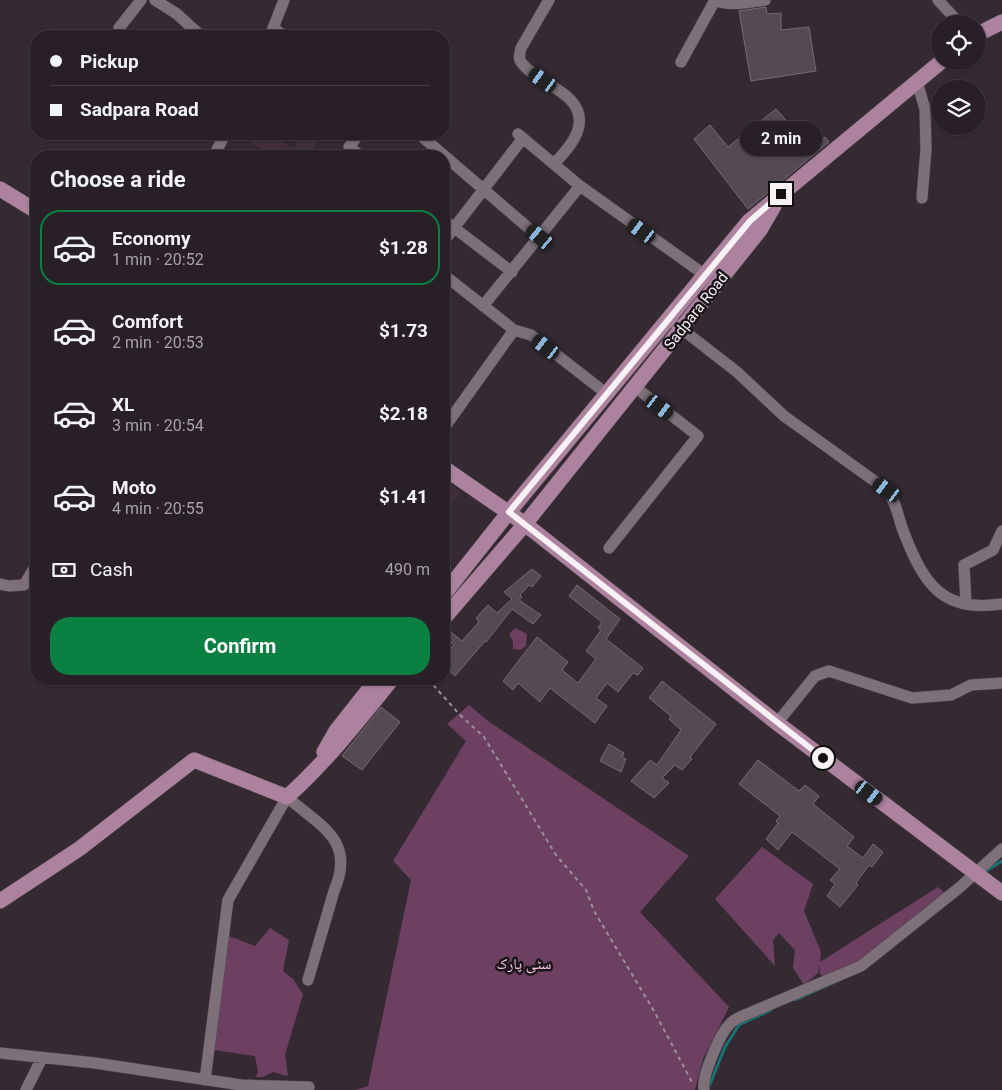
<!DOCTYPE html>
<meta charset="utf-8">
<style>
body{margin:0;font-family:Roboto,"Noto Naskh Arabic",sans-serif;background:#342d32;color:#f1f3f6;height:100vh;display:flex;flex-direction:column;font-size:19px;white-space:nowrap}
*{box-sizing:border-box;margin:0}
p{font-size:16px;color:#a5a3a7}
.icon{flex:none;width:28px;height:28px;fill:none;stroke:currentColor;stroke-width:2;stroke-linecap:round;stroke-linejoin:round}
.map{position:relative;flex:1;overflow:hidden}
.drawer{position:absolute;left:30px;top:150px;width:420px;height:535px;display:flex;flex-direction:column;background:#282026;border-radius:20px;box-shadow:0 1px 4px #0004,0 0 0 1px #443e43}
.drawer>*{flex:none}
.top-card{position:absolute;left:30px;top:30px;width:420px;height:110px;border-radius:20px;box-shadow:0 1px 4px #0004,0 0 0 1px #443e43;display:grid;align-content:center;height:110px;padding:0 20px;background:#282026}
.tools{position:absolute;left:931px;top:15px;display:grid;gap:10px}
.tools a{display:grid;place-items:center;width:55px;height:55px;border-radius:50%;background:#282026;box-shadow:0 1px 4px #0004,0 0 0 1px #443e43;font-size:25px}
.end{position:absolute;width:22px;height:22px;margin:-11px;border:6px solid #f7f0f5;background:#111;box-shadow:0 0 0 2px #111}
.from{border-radius:50%}
.bubble{position:absolute;height:35px;border-radius:18px;background:#282026;box-shadow:0 1px 4px #0004,0 0 0 1px #443e43;font-size:16px;font-weight:700;line-height:35px;text-align:center}
.car{position:absolute;width:15px;height:30px;margin:-15px -8px;border-radius:6px;box-shadow:0 0 4px 1px #0007;background:linear-gradient(#222 24%,#8ab4d8 0 40%,#222 0 76%,#8ab4d8 0 86%,#222 0)}
.top-card b{display:flex;align-items:center;gap:18px;height:48px;font-size:19px}
.top-card b+b{border-top:1px solid #443e43}
.top-card i{width:12px;height:12px;background:#f1f3f6}
ul{padding:0;list-style:none}
li{display:flex;align-items:center;gap:15px;height:75px;margin:0 10px 8px;padding:0 10px;border:2px solid transparent;border-radius:20px}
li div{flex:1}
li b{display:block;font-size:19px}
li em{font-style:normal;font-weight:700}
li.on{border-color:#0b8043}
li>.icon{width:45px;height:45px;stroke-width:1.5}
h2{padding:0 20px;font-size:22px;line-height:60px}
.pay{display:flex;align-items:center;gap:12px;height:55px;padding:0 20px;font-size:19px}
.pay p{margin-inline-start:auto}
.button{display:flex;gap:10px;margin-top:auto;padding:10px 20px}
.button a{flex:1;height:58px;border-radius:20px;background:#0b8043;color:#fff;font-size:20px;font-weight:700;line-height:58px;text-align:center}
.map>svg:first-child{display:block}
.built{fill:#41303c}
.green{fill:#6d4061}
.lines{fill:none;stroke-linecap:round;stroke-linejoin:round}
.stream{stroke:#187274;stroke-width:3}
.building{fill:#564a52;stroke:#776a73}
.minor-casing{stroke:#51484f;stroke-width:12}
.major-casing{stroke:#51484f;stroke-width:16}
.path{stroke:#9b9299;stroke-width:2;stroke-dasharray:4 4;stroke-linecap:butt}
.minor{stroke:#7d7079;stroke-width:11}
.major{stroke:#ac829f;stroke-width:15}
.route{stroke:#f7f0f5;stroke-width:6}
.labels{text-anchor:middle;dominant-baseline:central;stroke-width:5;stroke-linejoin:round;paint-order:stroke}
.street-label{font-size:15px;fill:#f7f0f5;stroke:#1a1518}
.park-label{font-size:15px;fill:#fac5ea;stroke:#1a1518}
</style>
<div class="map">
<svg width="1002" height="1090" viewBox="0 0 1002 1090">
<rect width="100%" height="100%" fill="#352a32"/>
<path class="built" d="M236,134H267L294,149L302,134H321L308,156H275Z
M444,478L461,493L444,512Z"/>
<path class="green" d="M515,628L527,634L526,646L521,650L513,649V642L509,634Z
M469,705L488,721L689,856L640,912L729,1007L703,1059L695,1090H355L368,1086L411,880L393,861L466,741L447,724Z
M762,847L813,884L804,911L821,952L820,962L938,887L945,893L924,908L859,963L826,978L820,974L819,965L818,973L804,985L793,968L795,950L779,933L773,940L775,966L715,899Z
M270,928L289,940L283,971L293,979L303,994L285,1055L288,1076L273,1072L263,1077H256L258,1072L255,1056L214,1050L229,936L255,946Z"/>
<g class="lines">
<path class="stream" d="M986,871L1002,861
M795,1000L860,971
M708,1089L725,1047L739,1025L771,1010"/>
</g>
<path class="building" d="M766,7L767,14L781,13V30L809,27L816,71L751,81L739,11Z
M776,109L811,148L825,137L829,142L748,209L694,139L710,125L728,147Z
M532,569L541,576L532,587L529,585L520,595L522,597L519,600L541,615L533,624L512,609L486,642L485,641L455,676L444,666L451,657L447,652L454,645L444,637L447,629L462,641L479,622L476,618L488,605L497,613L512,599L504,592Z
M577,585L620,619L606,639L643,668L638,675L633,673L618,692L607,683L596,698L607,706L595,723L550,688L540,702L518,683L513,690L503,681L537,637L568,662L562,670L578,683L596,659L586,651L601,630L598,628L602,622L569,596Z
M662,681L716,724L690,757L692,759L682,770L675,765L662,778L669,783L654,798L631,781L650,760L657,765L681,730L669,719L671,716L649,698Z
M381,707L400,722L362,770L342,756Z
M609,744L624,753L622,757L626,759L621,772L600,761Z
M758,760L799,791L805,785L819,796L813,804L854,837L847,846L863,858L873,844L883,852L872,867L869,865L856,883L858,885L840,907L827,896L835,884L830,880L840,869L792,832L778,850L766,839L778,823L776,821L780,816L739,784Z"/>
<g class="lines">
<defs>
<path id="minor" d="M155,0L177,14L201,36
M549,0L521,48C520,53 518,58 521,62C536,84 584,92 579,125C577,140 563,154 554,164
M714,0C730,7 749,2 765,0
M938,0L960,24
M119,28L141,0
M273,28L285,36
M270,36L284,0
M681,62L715,0
M917,82L925,109L926,149L922,198
M359,134L349,147L361,156
M419,134L539,237
M518,134L580,186L705,275
M214,156L225,134
M444,220L512,272
M444,241L523,138
M444,275L514,330L444,428
M483,306L580,186
M669,319L737,372L784,416L887,490C897,503 898,518 904,533C924,584 942,613 1002,604
M514,330L531,335L607,394
M609,548L698,436L635,387
M0,584L9,586L24,585L36,565
M966,604L964,565L993,550L1002,531
M777,723L815,676L829,671L912,698L951,695L971,685L1002,683
M0,1053L95,1063L241,1085L309,1087
M205,1080L228,900L287,797C321,827 356,840 334,891L308,980
M26,1090L42,1058
M704,1090C701,1078 720,1033 730,1024C732,1021 737,1019 740,1017L861,966L959,888L1002,849"/>
<path id="major" d="M978,34L1002,22
M0,189L36,211
M444,468L525,524L777,723L1002,893
M444,594L509,512L749,221L942,61
M444,618L525,524L760,230L774,206
M324,752L336,731L377,679
M0,901L79,849L194,760L287,797C327,761 359,720 392,679"/>
</defs>
<use href="#minor" class="minor-casing"/>
<use href="#major" class="major-casing"/>
<path class="path" d="M428,679L459,714L484,737L556,855L586,890L594,911L654,1011L693,1084"/>
<use href="#minor" class="minor"/>
<use href="#major" class="major"/>
</g>
<g class="lines">
<path class="route" d="M781,194L750,221L509,512L823,758"/>
</g>
<g class="labels">
<g class="street-label">
<text transform="translate(696 311) rotate(-52)">Sadpara Road</text>
</g>
<g class="park-label">
<text x="524" y="964">سٹی پارک</text>
</g>
</g>
</svg>
<div class="tools">
<a><svg class="icon" aria-label="locate" viewBox="0 0 24 24"><circle cx="12" cy="12" r="6"/><path d="M12 2v4M12 18v4M2 12h4M18 12h4"/></svg></a>
<a><svg class="icon" aria-label="layers" viewBox="0 0 24 24"><path d="M12 4l9 5-9 5-9-5zM3 14l9 5 9-5"/></svg></a>
</div>
<i class="end from" style="left:823px;top:758px"></i>
<i class="end" style="left:781px;top:194px"></i>
<div class="bubble" style="left:740px;top:121px;width:82px">2 min</div>
<i class="car" style="left:543px;top:80px;rotate:305deg"></i>
<i class="car" style="left:642px;top:231px;rotate:306deg"></i>
<i class="car" style="left:540px;top:237px;rotate:310deg"></i>
<i class="car" style="left:546px;top:347px;rotate:308deg"></i>
<i class="car" style="left:660px;top:407px;rotate:127deg"></i>
<i class="car" style="left:887px;top:490px;rotate:306deg"></i>
<i class="car" style="left:869px;top:793px;rotate:127deg"></i>
<div class="top-card">
<b><i class="from"></i>Pickup</b>
<b><i></i>Sadpara Road</b>
</div>
<section class="drawer">
<h2>Choose a ride</h2>
<ul>
<li class="on"><svg class="icon" aria-label="car" viewBox="0 0 24 24"><path d="M5 17H2v-5l4-1 3-4h7l3 4 3 1v5h-3M9 17h6M6 11h13"/><circle cx="7" cy="17" r="2"/><circle cx="17" cy="17" r="2"/></svg><div><b>Economy</b><p>1 min · 20:52</p></div><em>$1.28</em></li>
<li><svg class="icon" aria-label="car" viewBox="0 0 24 24"><path d="M5 17H2v-5l4-1 3-4h7l3 4 3 1v5h-3M9 17h6M6 11h13"/><circle cx="7" cy="17" r="2"/><circle cx="17" cy="17" r="2"/></svg><div><b>Comfort</b><p>2 min · 20:53</p></div><em>$1.73</em></li>
<li><svg class="icon" aria-label="car" viewBox="0 0 24 24"><path d="M5 17H2v-5l4-1 3-4h7l3 4 3 1v5h-3M9 17h6M6 11h13"/><circle cx="7" cy="17" r="2"/><circle cx="17" cy="17" r="2"/></svg><div><b>XL</b><p>3 min · 20:54</p></div><em>$2.18</em></li>
<li><svg class="icon" aria-label="car" viewBox="0 0 24 24"><path d="M5 17H2v-5l4-1 3-4h7l3 4 3 1v5h-3M9 17h6M6 11h13"/><circle cx="7" cy="17" r="2"/><circle cx="17" cy="17" r="2"/></svg><div><b>Moto</b><p>4 min · 20:55</p></div><em>$1.41</em></li>
</ul>
<div class="pay"><svg class="icon" aria-label="cash" viewBox="0 0 24 24"><path d="M3 7h18v10H3z"/><circle cx="12" cy="12" r="2"/></svg>Cash<p>490 m</p></div>
<div class="button"><a>Confirm</a></div>
</section>
</div>
